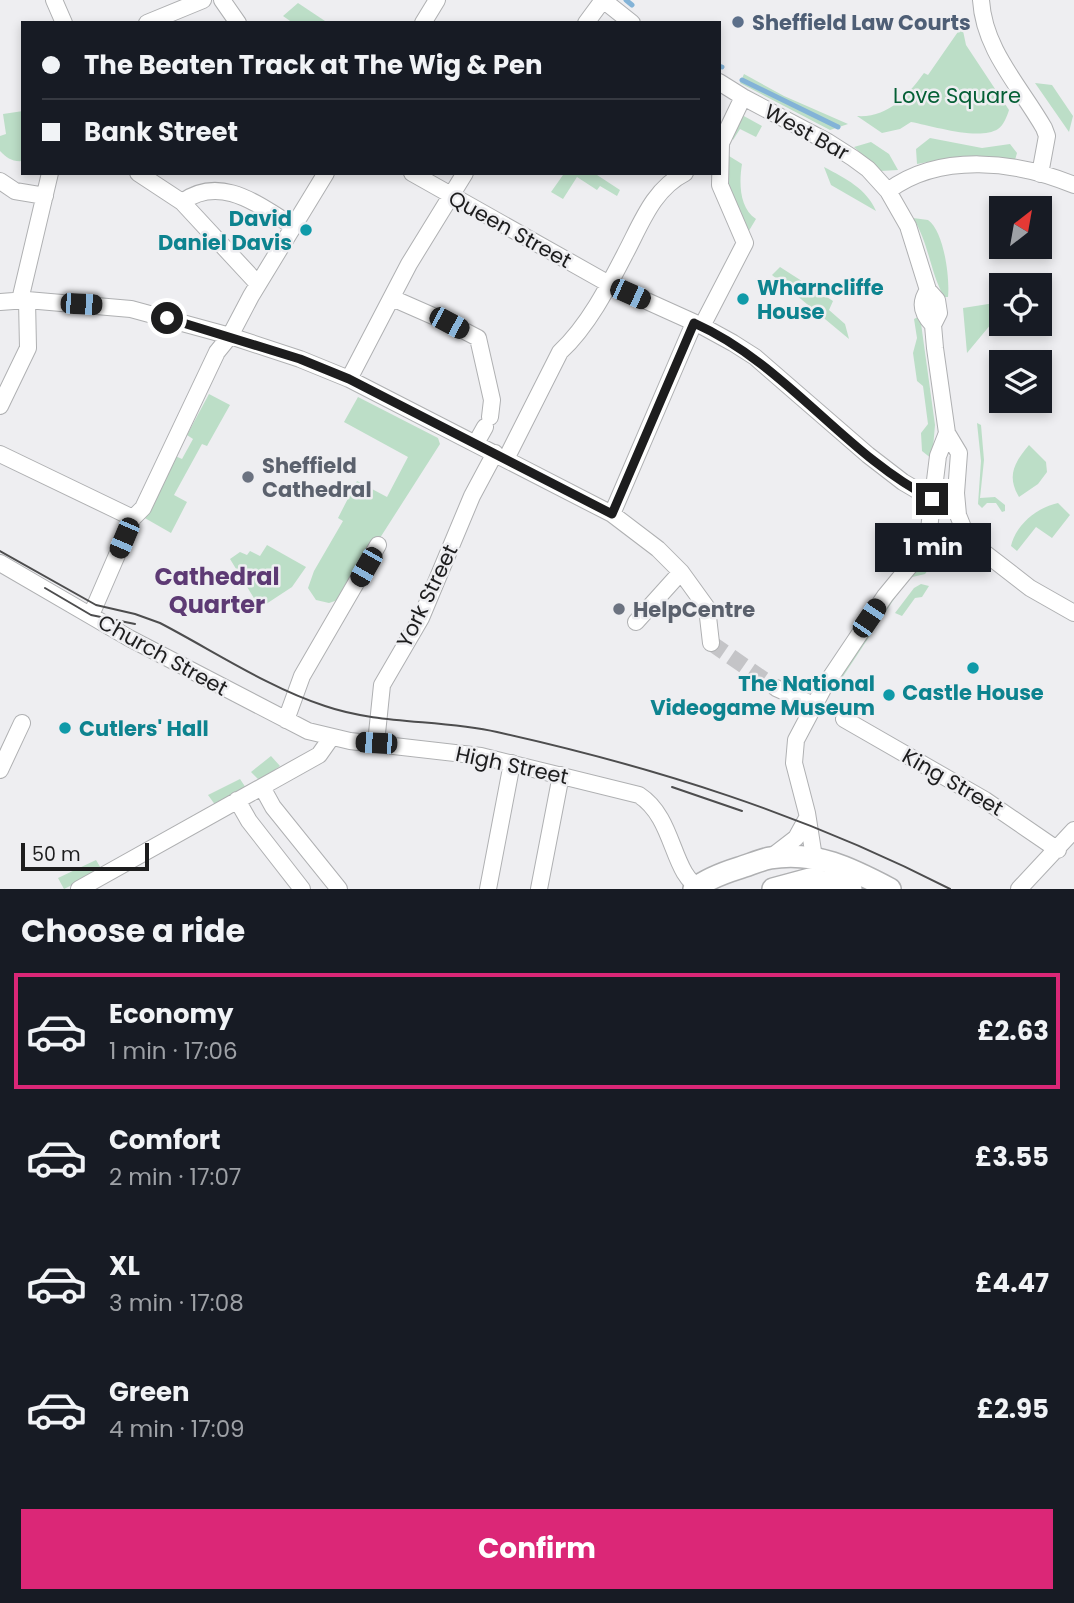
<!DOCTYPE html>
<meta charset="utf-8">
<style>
body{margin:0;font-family:Poppins,sans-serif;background:#242831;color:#f1f3f6;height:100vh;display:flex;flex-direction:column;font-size:26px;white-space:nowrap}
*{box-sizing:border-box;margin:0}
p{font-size:23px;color:#9ea1a6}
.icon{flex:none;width:38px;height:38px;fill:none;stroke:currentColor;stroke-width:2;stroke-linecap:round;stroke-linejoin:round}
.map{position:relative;height:889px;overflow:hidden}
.side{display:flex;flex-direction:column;background:#171b24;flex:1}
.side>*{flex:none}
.hud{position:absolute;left:21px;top:21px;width:700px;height:154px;border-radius:0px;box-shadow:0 4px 10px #0003;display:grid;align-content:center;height:154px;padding:0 21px;background:#171b24}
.needle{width:46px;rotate:31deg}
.fabs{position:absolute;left:989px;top:196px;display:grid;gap:14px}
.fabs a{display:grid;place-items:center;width:63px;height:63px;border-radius:0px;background:#171b24;box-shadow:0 4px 10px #0003;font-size:35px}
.scale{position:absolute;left:21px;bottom:18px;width:128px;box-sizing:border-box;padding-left:7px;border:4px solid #1d1d1e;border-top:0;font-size:19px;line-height:24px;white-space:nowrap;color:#1d1d1e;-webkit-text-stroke:5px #eeeef1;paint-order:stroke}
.end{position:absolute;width:32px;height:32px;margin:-16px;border:9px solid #1d1d1e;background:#fff;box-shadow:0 0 0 4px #fff}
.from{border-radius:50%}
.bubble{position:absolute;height:49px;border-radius:0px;background:#171b24;box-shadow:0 4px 10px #0003;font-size:23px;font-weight:700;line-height:49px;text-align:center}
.car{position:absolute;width:21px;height:42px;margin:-21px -10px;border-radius:9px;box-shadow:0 0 5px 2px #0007;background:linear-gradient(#222 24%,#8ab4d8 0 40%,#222 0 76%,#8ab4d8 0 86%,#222 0)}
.hud b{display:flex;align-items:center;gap:24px;height:66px;font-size:26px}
.hud b+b{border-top:2px solid #363941}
.hud i{width:18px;height:18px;background:#f1f3f6}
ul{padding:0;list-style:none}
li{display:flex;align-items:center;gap:21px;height:116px;margin:0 14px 10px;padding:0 7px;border:4px solid transparent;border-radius:0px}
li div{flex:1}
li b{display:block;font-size:26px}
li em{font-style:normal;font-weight:700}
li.selected{border-color:#db2777}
li>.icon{width:63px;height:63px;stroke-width:1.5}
h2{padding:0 21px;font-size:32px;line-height:84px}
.button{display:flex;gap:14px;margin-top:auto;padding:14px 21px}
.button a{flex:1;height:80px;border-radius:0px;background:#db2777;color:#fff;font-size:28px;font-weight:700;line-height:80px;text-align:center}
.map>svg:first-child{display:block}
.green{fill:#bcdec7}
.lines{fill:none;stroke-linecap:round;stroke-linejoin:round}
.stream{stroke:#83b3d7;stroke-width:5}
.street-tunnel{stroke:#c4c4c7;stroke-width:16;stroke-dasharray:16 8;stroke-linecap:butt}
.street-casing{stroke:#afb0b2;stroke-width:18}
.secondary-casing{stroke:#afb0b2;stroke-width:24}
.street{stroke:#fff;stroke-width:16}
.secondary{stroke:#fff;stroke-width:21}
.tram{stroke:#4d4d4e;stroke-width:2}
.route{stroke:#1d1d1e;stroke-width:9}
.service-dot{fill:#5c6f8a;stroke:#eeeef1;stroke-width:2.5}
.culture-dot{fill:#0f9aa8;stroke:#eeeef1;stroke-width:2.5}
.worship-dot{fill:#6b7280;stroke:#eeeef1;stroke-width:2.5}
.labels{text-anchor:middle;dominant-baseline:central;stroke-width:5;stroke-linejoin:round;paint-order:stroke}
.service-label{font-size:21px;font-weight:bold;fill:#4e5e75;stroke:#eeeef1;text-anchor:start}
.park-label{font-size:21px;fill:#045f35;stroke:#eeeef1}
.street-label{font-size:21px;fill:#1d1d1e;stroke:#eeeef1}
.culture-label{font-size:21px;font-weight:bold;fill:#0d838f;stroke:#eeeef1;text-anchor:end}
.worship-label{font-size:21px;font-weight:bold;fill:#5b616d;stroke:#eeeef1;text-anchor:start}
.quarter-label{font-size:24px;font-weight:bold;fill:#5d3a74;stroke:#eeeef1}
</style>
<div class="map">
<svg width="1074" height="889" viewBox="0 0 1074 889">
<rect width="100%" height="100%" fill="#eeeef1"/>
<path class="green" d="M298,3L328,23H293L283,16Z
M962,26L966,45L1009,110C1007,116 1004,125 998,129C979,141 933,126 911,122L900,129L882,133L857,116C888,118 907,96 924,73L928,75Z
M744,74L784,96L848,124L830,130L740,83Z
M1035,83L1052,85L1073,116L1069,132Z
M23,111V161C12,162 7,158 0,151V136L6,134L3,114Z
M742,115L762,126L756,137L740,129L733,140V134Z
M930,138L982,148L1010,144L1017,153L1015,160L949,158L917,164L916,149Z
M871,142L889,154L898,170L880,171L854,147Z
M729,156L742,164C739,182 739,208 756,219L747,234C733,205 721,190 729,156Z
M824,167C845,178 867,189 876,211L831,185Z
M560,173H594L620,190L617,196L600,186L597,190L577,177L563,199L551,192L563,175Z
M913,218L928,220C944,231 950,278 948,297H944C930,272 929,243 913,218Z
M780,267L833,301L829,310L845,324L849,339L772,275Z
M1001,302V312L967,353L963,308Z
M920,316L935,425L932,459L922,451L921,433L928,424L923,386L917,381L913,353L917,338L914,319Z
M209,394L230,405L207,446L202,444L174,495L187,502L171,533L143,517L173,455L182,459L193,439L187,435Z
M358,397L438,438L440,444L341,599L329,603L316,600L308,588L314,571L343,521L338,518L357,481L387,497L408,457L344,422Z
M977,423L981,425L984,460L980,498L995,497L1005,505V511L1002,512L996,503H987L982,508L978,504L981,461Z
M1029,445L1046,462L1047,472L1038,484L1019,497C1006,475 1015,462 1029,445Z
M1058,503L1070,515L1052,538L1036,527L1017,551L1011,546C1016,524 1038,507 1058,503Z
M267,545L306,567L292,587L260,608L230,559L240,552L247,555L250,551L260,556Z
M924,559L932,565L925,574L908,578L840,681L835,693L829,691L906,574Z
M921,584L929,586L922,597L915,598L902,616L895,613L914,588Z
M271,756L280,766L260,781L251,772Z
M240,779L246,788L216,806L208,795Z
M96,860L102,870L64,889L58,878Z"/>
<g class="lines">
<path class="stream" d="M626,0L632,5
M719,66L722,67
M742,80L838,127"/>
<path class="street-tunnel" d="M711,643L776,688"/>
<defs>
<path id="street" d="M54,0L64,23
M222,0L238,23
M603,0L632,23
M981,0C984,50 1020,86 1044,128L1047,136L1040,174
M147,23L203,0
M423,23L437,0
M586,23L603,0
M719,82L743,97L828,142L853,158L868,169L888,191L908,226L928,290L937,300L939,313L933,325L935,348L947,433L959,453L956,493L958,515L968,540
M138,173L182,202
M412,173L609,284L702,326L733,343L755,357L868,455L903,482L932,499
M0,181L15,191L45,196
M888,191C940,152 1017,161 1074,185
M258,284L182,202C221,174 258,205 293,226
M928,290C919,303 922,314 933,325
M392,298L449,323L478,338L492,400L490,417
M20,300L50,173
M0,302L27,300L131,309L230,336L300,359L349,379L612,514L658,549L681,572L707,608L711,643
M702,326L745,243L720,185L721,143L743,97
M349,379L409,264L465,173
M0,406L28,348L27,300
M476,443L485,427
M0,454L133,518
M506,459L560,352C588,326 608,287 625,254C641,224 653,189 685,173
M612,514L694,323
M927,545L955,537L968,540L1030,588L1074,613
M927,545L938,456L947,433
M0,563L129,638L308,731L350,741L481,756L639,795C676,819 671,876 702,889
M91,615L133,518L143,508L217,352L230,336L251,296L326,173
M636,622L681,572
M776,688L816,706
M844,719L985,800L1058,850
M286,720L302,676L378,545
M376,743L382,685L421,618L472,496L495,453
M0,770L22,723
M262,787L273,807L339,889
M237,800L249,821L302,889
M770,858L796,838L807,818
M821,864L813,851L807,813L794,763L796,740L824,687L885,596L927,545
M79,889L319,755L331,738
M488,889L512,763
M539,889L561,775
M1019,889L1074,830"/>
<path id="secondary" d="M694,889C707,879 723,873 739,868C749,865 760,860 770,858C815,850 852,869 890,889
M773,889L810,879L851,889"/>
</defs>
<use href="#street" class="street-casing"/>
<use href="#secondary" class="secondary-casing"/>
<use href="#street" class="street"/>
<use href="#secondary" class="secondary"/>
<path class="tram" d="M0,551L96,605L135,614L160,623C212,650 269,688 325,706C380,725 440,719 497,732C655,767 806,815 950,889
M45,588L91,615L135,624
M672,787L742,811"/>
</g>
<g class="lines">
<path class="route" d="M167,318L300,359L349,379L612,514L694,323C786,364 844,454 932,499"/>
</g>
<circle class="service-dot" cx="738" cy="22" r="7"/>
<g class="culture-dot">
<circle cx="306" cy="230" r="7"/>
<circle cx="743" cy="299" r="7"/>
<circle cx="973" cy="668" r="7"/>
<circle cx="889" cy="695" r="7"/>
<circle cx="65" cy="728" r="7"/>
</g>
<g class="worship-dot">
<circle cx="248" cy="477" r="7"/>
<circle cx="619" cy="609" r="7"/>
</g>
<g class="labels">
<g class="service-label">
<text x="752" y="22">Sheffield Law Courts</text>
</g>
<g class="park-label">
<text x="957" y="95">Love Square</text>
</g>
<g class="street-label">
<text transform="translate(807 132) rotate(29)">West Bar</text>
<text transform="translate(510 229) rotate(29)">Queen Street</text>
<text transform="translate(427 596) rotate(-64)">York Street</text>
<text transform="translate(163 655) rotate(29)">Church Street</text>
<text transform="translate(512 765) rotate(12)">High Street</text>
<text transform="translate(953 782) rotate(30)">King Street</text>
</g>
<g class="culture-label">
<text x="292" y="218">David<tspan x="292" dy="24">Daniel Davis</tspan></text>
<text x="757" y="287" text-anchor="start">Wharncliffe<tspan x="757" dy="24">House</tspan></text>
<text x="875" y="683">The National<tspan x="875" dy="24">Videogame Museum</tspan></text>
<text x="973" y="692" text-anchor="middle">Castle House</text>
<text x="79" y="728" text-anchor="start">Cutlers' Hall</text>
</g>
<g class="worship-label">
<text x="262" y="465">Sheffield<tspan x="262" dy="24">Cathedral</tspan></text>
<text x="633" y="609">HelpCentre</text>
</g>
<g class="quarter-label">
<text x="217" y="576">Cathedral<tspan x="217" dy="28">Quarter</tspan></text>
</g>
</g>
</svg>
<div class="fabs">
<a><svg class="needle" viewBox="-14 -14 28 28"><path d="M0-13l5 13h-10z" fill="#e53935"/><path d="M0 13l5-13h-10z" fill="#9ea1a6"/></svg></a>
<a><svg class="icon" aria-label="locate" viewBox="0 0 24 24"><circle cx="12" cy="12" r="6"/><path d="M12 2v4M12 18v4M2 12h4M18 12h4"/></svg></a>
<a><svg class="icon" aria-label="layers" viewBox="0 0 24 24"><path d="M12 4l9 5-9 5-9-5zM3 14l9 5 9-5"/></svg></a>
</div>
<div class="scale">50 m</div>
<i class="end from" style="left:167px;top:318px"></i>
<i class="end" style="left:932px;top:499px"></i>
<div class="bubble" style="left:875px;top:523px;width:116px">1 min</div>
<i class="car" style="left:630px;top:294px;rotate:114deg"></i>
<i class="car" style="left:81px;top:304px;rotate:93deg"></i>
<i class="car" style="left:449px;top:323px;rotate:118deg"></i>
<i class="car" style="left:124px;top:538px;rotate:203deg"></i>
<i class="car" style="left:366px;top:567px;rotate:210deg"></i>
<i class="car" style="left:869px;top:618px;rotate:34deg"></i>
<i class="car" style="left:376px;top:743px;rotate:273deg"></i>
<div class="hud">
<b><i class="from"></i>The Beaten Track at The Wig &amp; Pen</b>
<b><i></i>Bank Street</b>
</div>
</div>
<section class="side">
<h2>Choose a ride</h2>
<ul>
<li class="selected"><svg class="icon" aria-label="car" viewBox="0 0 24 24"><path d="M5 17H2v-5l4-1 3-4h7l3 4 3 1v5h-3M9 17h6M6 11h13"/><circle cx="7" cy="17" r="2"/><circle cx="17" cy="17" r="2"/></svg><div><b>Economy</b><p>1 min · 17:06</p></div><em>£2.63</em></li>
<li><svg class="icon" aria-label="car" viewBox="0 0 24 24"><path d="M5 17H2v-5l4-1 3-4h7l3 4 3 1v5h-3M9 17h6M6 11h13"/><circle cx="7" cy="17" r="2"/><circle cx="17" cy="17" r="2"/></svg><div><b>Comfort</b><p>2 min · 17:07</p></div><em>£3.55</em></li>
<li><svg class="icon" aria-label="car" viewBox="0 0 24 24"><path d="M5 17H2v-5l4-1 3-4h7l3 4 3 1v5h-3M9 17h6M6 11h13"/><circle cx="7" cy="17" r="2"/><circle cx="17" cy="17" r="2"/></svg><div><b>XL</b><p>3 min · 17:08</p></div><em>£4.47</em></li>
<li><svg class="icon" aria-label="car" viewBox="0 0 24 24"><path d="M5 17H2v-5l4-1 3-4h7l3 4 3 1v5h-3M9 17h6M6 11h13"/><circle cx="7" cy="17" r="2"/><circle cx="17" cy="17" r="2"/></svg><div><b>Green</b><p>4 min · 17:09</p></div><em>£2.95</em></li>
</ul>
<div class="button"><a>Confirm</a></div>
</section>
